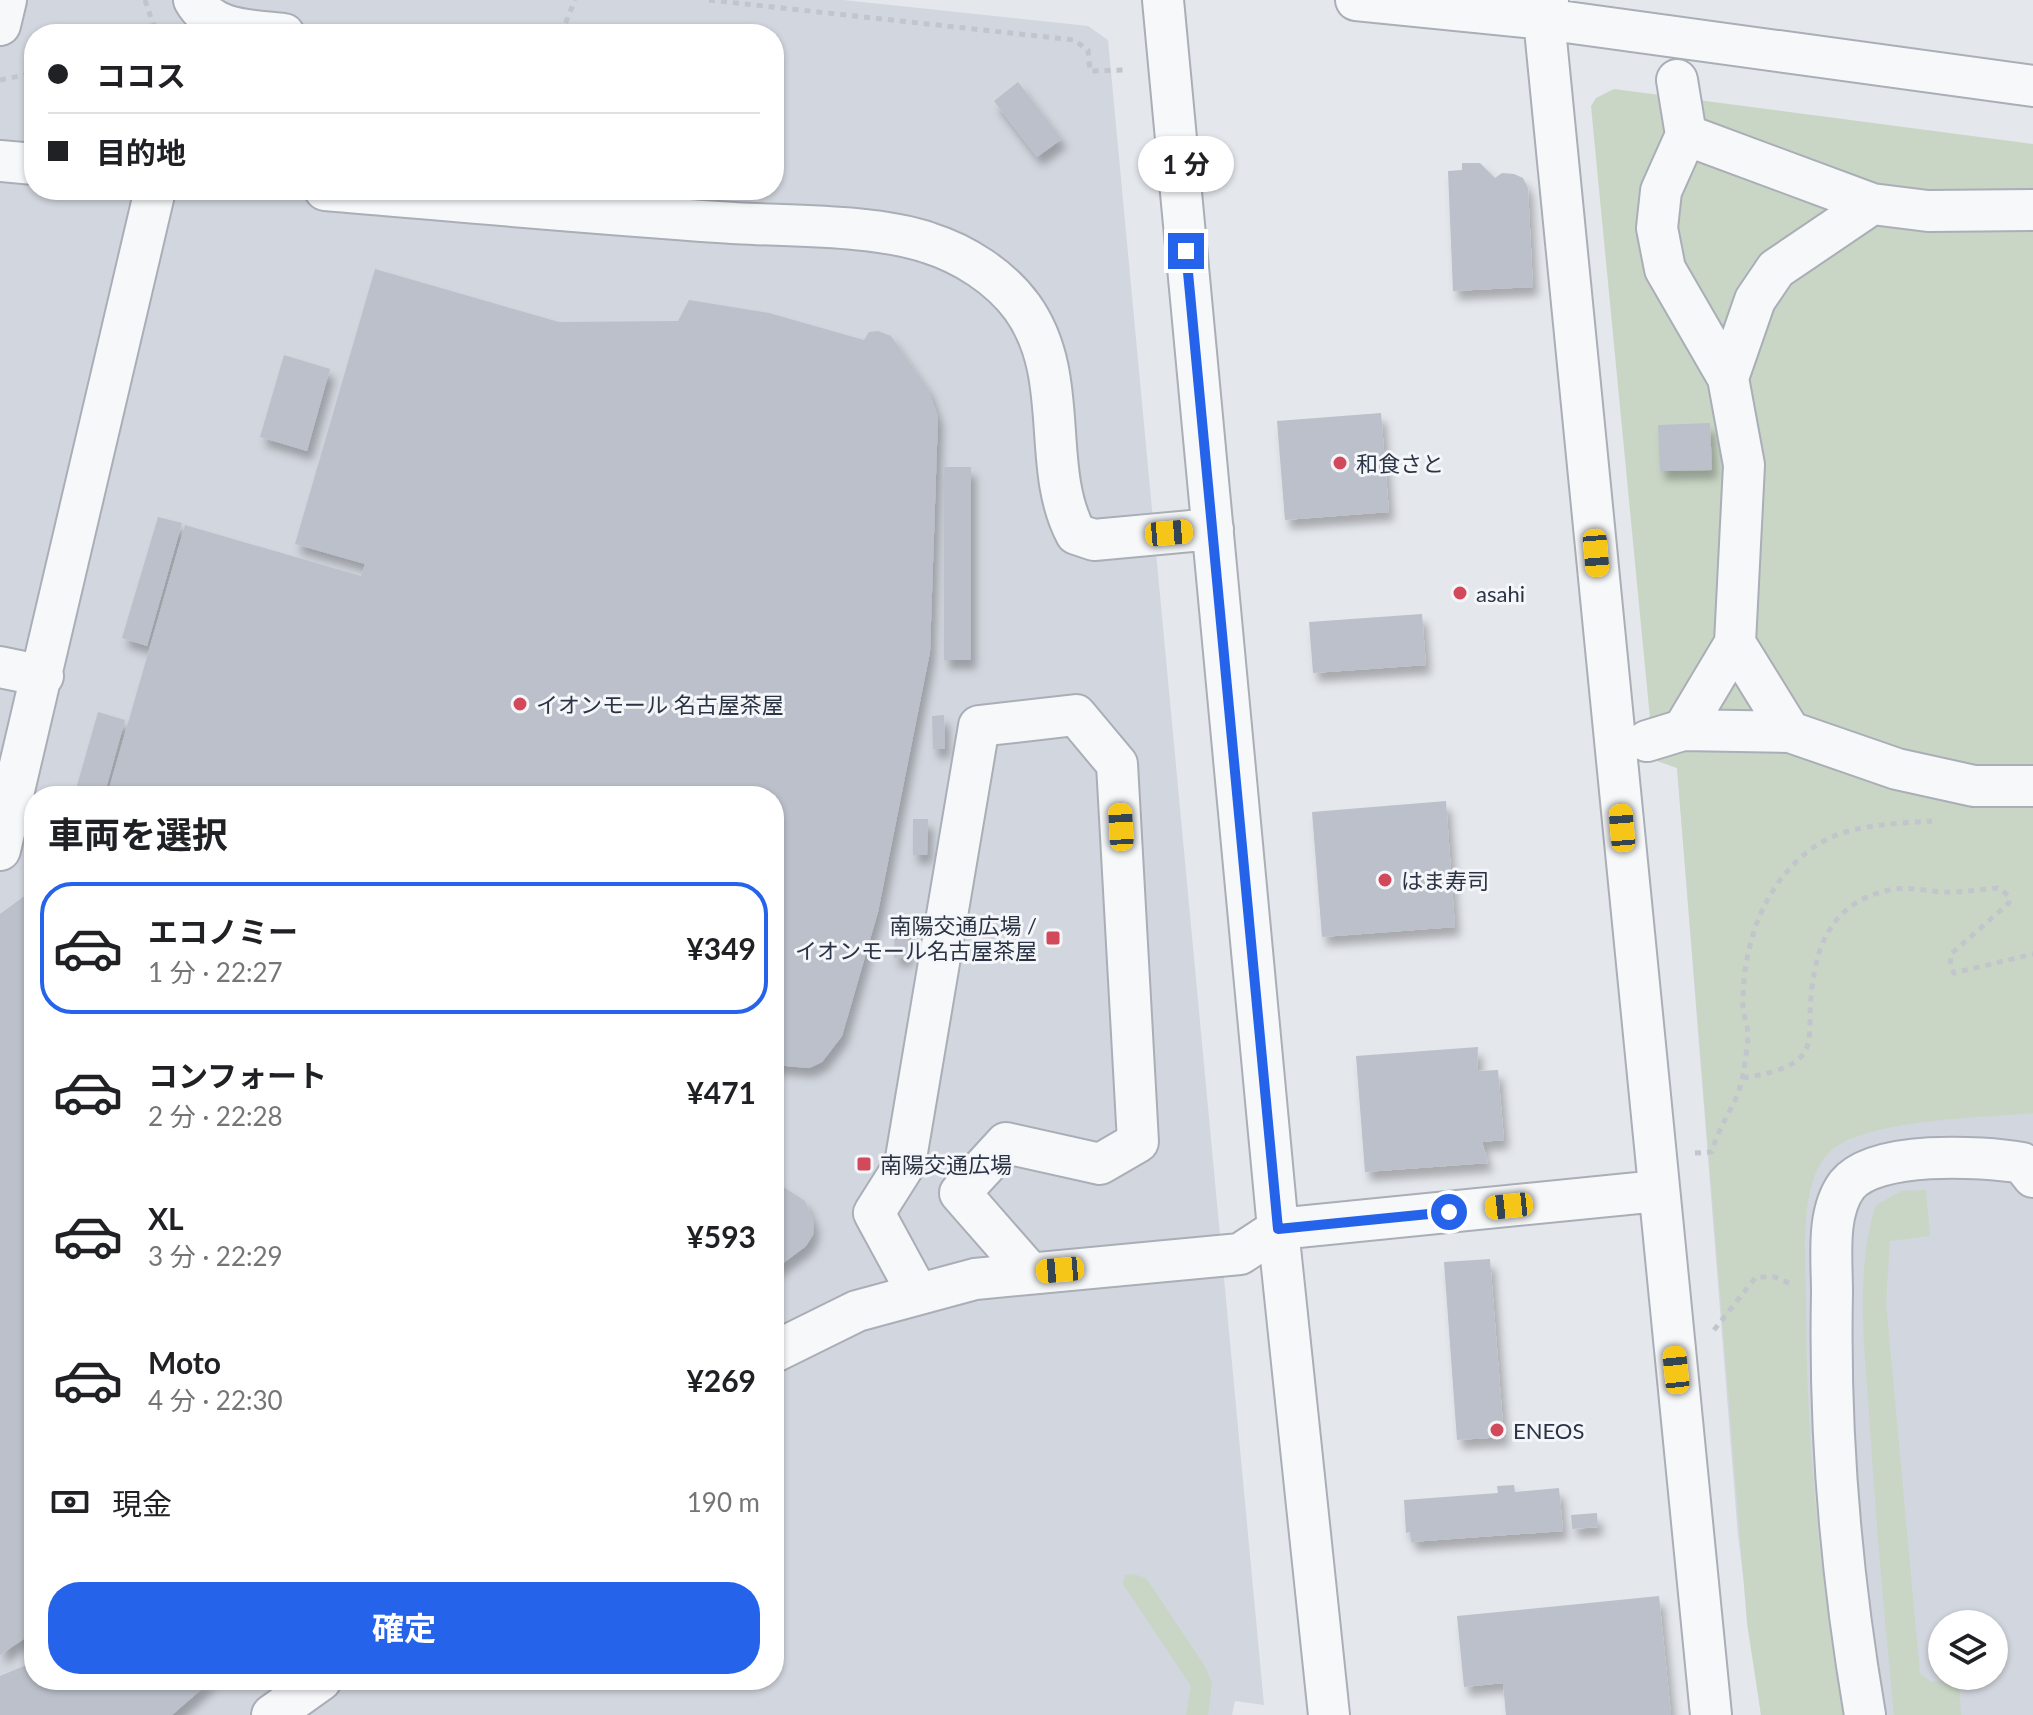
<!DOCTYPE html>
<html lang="ja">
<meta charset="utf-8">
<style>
body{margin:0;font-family:Lato,"Noto Sans JP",sans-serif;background:#f6f6f6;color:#202124;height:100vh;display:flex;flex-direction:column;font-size:30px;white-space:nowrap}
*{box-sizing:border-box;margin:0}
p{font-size:26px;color:#757577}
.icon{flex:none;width:44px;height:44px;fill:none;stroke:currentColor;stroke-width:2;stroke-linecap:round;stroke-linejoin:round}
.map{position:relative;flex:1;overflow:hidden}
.panel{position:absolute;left:24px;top:786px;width:760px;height:904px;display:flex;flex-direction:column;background:#fff;border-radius:32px;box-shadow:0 2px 6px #0004}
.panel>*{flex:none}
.top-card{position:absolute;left:24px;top:24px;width:760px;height:176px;border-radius:32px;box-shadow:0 2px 6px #0004;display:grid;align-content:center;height:176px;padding:0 24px;background:#fff}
.controls{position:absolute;left:1928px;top:1610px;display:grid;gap:16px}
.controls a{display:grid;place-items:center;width:80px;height:80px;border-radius:50%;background:#fff;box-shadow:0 2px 6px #0004;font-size:40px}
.end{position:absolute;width:36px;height:36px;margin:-18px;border:10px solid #2563eb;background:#fff;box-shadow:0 0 0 4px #fff}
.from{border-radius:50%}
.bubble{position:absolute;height:56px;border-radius:28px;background:#fff;box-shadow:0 2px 6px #0004;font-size:26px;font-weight:700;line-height:56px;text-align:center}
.car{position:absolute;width:24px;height:48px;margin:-24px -12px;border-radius:10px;box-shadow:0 0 6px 2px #0007;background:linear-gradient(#f5c518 24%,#345 0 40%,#f5c518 0 76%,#345 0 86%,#f5c518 0)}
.top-card b{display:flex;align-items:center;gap:28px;height:76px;font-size:30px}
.top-card b+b{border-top:2px solid #e0e0e0}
.top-card i{width:20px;height:20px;background:#202124}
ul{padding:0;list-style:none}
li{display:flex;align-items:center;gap:24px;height:132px;margin:0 16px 12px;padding:0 8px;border:4px solid transparent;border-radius:32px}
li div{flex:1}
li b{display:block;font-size:30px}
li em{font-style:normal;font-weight:700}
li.active{border-color:#2563eb}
li>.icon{width:72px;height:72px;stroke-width:1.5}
h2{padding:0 24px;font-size:36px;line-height:96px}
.pay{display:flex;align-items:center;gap:20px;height:88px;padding:0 24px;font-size:30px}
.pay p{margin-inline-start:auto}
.button{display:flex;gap:16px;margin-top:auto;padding:16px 24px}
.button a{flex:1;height:92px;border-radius:32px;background:#2563eb;color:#fff;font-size:32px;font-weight:700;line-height:92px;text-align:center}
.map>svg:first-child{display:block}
.built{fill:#d2d6de;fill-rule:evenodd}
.green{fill:#c9d6c5}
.building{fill:#bbc0ca;filter:url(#shadow)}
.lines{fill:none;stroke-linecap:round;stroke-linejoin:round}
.minor-casing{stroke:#a9aeb7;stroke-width:44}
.path{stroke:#c2c5cb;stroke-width:5;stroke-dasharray:6 6;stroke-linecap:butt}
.minor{stroke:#f7f8fa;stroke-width:40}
.route{stroke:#2563eb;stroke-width:10}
.poi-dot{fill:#d1495b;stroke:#f4f6f9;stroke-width:3}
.labels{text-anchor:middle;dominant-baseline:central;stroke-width:6;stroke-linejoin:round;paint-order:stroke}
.poi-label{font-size:22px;fill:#2b3445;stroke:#f4f6f9;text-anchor:start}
</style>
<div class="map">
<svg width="2033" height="1715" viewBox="0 0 2033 1715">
<defs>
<filter id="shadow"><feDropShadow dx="5" dy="9" stdDeviation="4" flood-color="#0004"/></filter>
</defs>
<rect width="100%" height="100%" fill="#e4e7ec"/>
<path class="built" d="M0,0H843L1088,26L1108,40L1264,1705L1235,1701L1232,1715H0ZM34,34H774V190H34ZM34,796H774V1680H34Z
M1677,767L2033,805V1715H1761L1738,1536ZM1942,1624H1994V1676H1942Z"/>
<path class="green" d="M1614,89L2033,144V1113C1982,1118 1871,1119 1833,1149C1797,1178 1806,1258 1806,1300C1806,1440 1819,1577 1845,1715H1761L1747,1623L1677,768L1654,760L1591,106L1596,98Z
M1926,1190L1930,1236L1890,1241L1886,1302L1920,1674L1932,1682L1959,1680L1961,1715H1894C1884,1614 1875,1513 1869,1411C1864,1344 1855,1270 1876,1205L1902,1191Z
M1133,1574L1146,1578L1206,1668L1212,1683L1208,1715H1186L1191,1686L1123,1584L1125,1575Z"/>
<path class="building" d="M1018,82L1062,139L1037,157L994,101Z
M1462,163H1480L1495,178L1502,173L1514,174L1523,178L1528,188L1533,287L1453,291L1448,171L1462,170Z
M375,269L559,322L678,321L689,300L769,313L864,340L869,332L878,331L891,336L928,389L938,417L930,652L878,912L842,1036L822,1062L809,1068L774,1065V796H107L185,525L361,576L365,564L295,544Z
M284,355L330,369L307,451L260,437Z
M1381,413L1389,512L1285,520L1277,421Z
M1710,423L1712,470L1660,471L1658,425Z
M944,467H971V660H944Z
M158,517L182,523L147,646L122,638Z
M1422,614L1426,665L1313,673L1309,622Z
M98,712L125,720L104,796H74Z
M944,715L945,749H933L932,716Z
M1446,801L1455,927L1322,937L1312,812Z
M913,819H928L927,855H913Z
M34,889V1632L0,1655V914Z
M895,921L908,922V958H894Z
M1478,1047L1477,1071L1498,1070L1504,1140L1482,1142L1488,1163L1365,1172L1356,1056Z
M774,1181L805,1201L814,1222L813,1235L806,1246L774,1270Z
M1490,1259L1504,1437L1457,1440L1444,1262Z
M1514,1485L1515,1492L1559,1488L1563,1531L1411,1542L1410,1532L1406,1533L1404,1500L1498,1493L1497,1486Z
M1597,1513L1598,1527L1572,1529L1571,1515Z
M1659,1596L1671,1715H1506L1503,1683L1464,1687L1457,1616Z
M34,1662V1680H212L172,1715H0V1676Z"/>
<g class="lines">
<defs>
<path id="minor" d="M194,0C212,32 251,30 284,34
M1163,0L1278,1229L1329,1715
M1356,0L1544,19L2033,86
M1548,0L1544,19L1711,1715
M0,25L6,0
M1677,80L1686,135L1872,204L1928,211L2033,210
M0,161L34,164
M325,190C456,201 587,213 718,222C780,227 871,223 929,243C964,254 1000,277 1022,307C1072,376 1040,466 1076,534L1094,540L1213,529
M1728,378L1755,300L1776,269L1872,204
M1735,643L1790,732
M0,667L43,676
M1683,730L1735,643L1744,465L1728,378L1665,269L1657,228L1661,191L1686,135
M1647,741L1683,730L1790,732L1897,769L1974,786H2033
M0,850L155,190
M918,1294L874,1213L905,1164L979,726L1076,715L1117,764L1138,1142L1100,1164L1006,1143L960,1193L1030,1273
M774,1352L857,1311L975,1279L1240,1254L1278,1229L1658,1191
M272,1715L321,1680
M1865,1715C1841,1575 1829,1434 1832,1292C1832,1259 1826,1213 1847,1185C1875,1150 1981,1156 2022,1163L2033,1177"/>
</defs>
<use href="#minor" class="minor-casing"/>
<path class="path" d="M145,0L153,24L163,31
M709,0L1074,40L1088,50L1090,71L1124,70
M134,34L153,24
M561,34L575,0
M0,80L34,73
M1743,1078C1760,1075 1793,1070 1804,1053C1811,1042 1810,1024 1810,1011C1813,955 1825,904 1889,890C1907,886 1925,891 1943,892C1961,893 1980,889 1998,888L2009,896V903L1951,954L1950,966L1954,973L2033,954
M1695,1153L1712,1152C1719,1123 1739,1103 1743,1074C1745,1061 1748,1045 1748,1032C1747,1024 1744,1016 1743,1008C1742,947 1762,884 1814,847C1846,824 1894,824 1932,821
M1714,1330L1756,1277H1775L1791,1284"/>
<use href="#minor" class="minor"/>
</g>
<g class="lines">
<path class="route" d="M1186,251L1278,1229L1449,1212"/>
</g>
<g class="poi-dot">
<circle cx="1340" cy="463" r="8"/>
<circle cx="1460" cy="593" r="8"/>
<circle cx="520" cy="704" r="8"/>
<circle cx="1385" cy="880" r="8"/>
<rect x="1045" y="930" width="16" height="16" rx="4"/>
<rect x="856" y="1156" width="16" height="16" rx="4"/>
<circle cx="1497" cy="1430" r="8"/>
</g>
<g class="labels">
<g class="poi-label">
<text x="1356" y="463">和食さと</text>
<text x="1476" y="593">asahi</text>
<text x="536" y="704">イオンモール 名古屋茶屋</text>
<text x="1401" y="880">はま寿司</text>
<text x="1037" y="925" text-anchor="end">南陽交通広場 /<tspan x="1037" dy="25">イオンモール名古屋茶屋</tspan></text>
<text x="880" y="1164">南陽交通広場</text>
<text x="1513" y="1430">ENEOS</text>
</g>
</g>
</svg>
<div class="controls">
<a><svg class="icon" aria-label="layers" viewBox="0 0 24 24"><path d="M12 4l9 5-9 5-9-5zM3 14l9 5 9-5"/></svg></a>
</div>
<i class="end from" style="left:1449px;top:1212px"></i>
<i class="end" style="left:1186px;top:251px"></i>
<div class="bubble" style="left:1138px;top:136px;width:96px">1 分</div>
<i class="car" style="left:1169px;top:533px;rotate:85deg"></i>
<i class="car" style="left:1596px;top:553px;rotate:175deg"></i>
<i class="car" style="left:1121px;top:827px;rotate:357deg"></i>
<i class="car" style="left:1622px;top:828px;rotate:355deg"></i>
<i class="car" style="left:1509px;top:1206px;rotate:264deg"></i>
<i class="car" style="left:1060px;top:1270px;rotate:265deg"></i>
<i class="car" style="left:1676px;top:1370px;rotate:354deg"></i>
<div class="top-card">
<b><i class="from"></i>ココス</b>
<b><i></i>目的地</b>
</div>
<section class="panel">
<h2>車両を選択</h2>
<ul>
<li class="active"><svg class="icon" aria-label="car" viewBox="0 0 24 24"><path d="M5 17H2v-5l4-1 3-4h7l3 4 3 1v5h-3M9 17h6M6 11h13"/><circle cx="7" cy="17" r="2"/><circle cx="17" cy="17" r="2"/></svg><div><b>エコノミー</b><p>1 分 · 22:27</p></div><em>¥349</em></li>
<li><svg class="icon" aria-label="car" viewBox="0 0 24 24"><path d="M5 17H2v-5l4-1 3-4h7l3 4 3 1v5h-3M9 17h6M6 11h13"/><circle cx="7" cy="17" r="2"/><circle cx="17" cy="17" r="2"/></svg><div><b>コンフォート</b><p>2 分 · 22:28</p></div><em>¥471</em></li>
<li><svg class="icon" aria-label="car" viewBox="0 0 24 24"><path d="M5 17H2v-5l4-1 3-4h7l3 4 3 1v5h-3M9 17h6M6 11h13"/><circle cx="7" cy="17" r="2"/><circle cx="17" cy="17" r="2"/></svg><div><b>XL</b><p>3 分 · 22:29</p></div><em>¥593</em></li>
<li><svg class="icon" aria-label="car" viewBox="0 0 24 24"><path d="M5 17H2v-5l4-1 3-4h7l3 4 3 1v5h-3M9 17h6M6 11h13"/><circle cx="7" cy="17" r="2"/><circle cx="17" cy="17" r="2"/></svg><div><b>Moto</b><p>4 分 · 22:30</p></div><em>¥269</em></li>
</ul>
<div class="pay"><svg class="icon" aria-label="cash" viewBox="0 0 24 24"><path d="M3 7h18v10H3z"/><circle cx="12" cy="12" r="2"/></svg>現金<p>190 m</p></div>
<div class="button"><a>確定</a></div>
</section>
</div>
